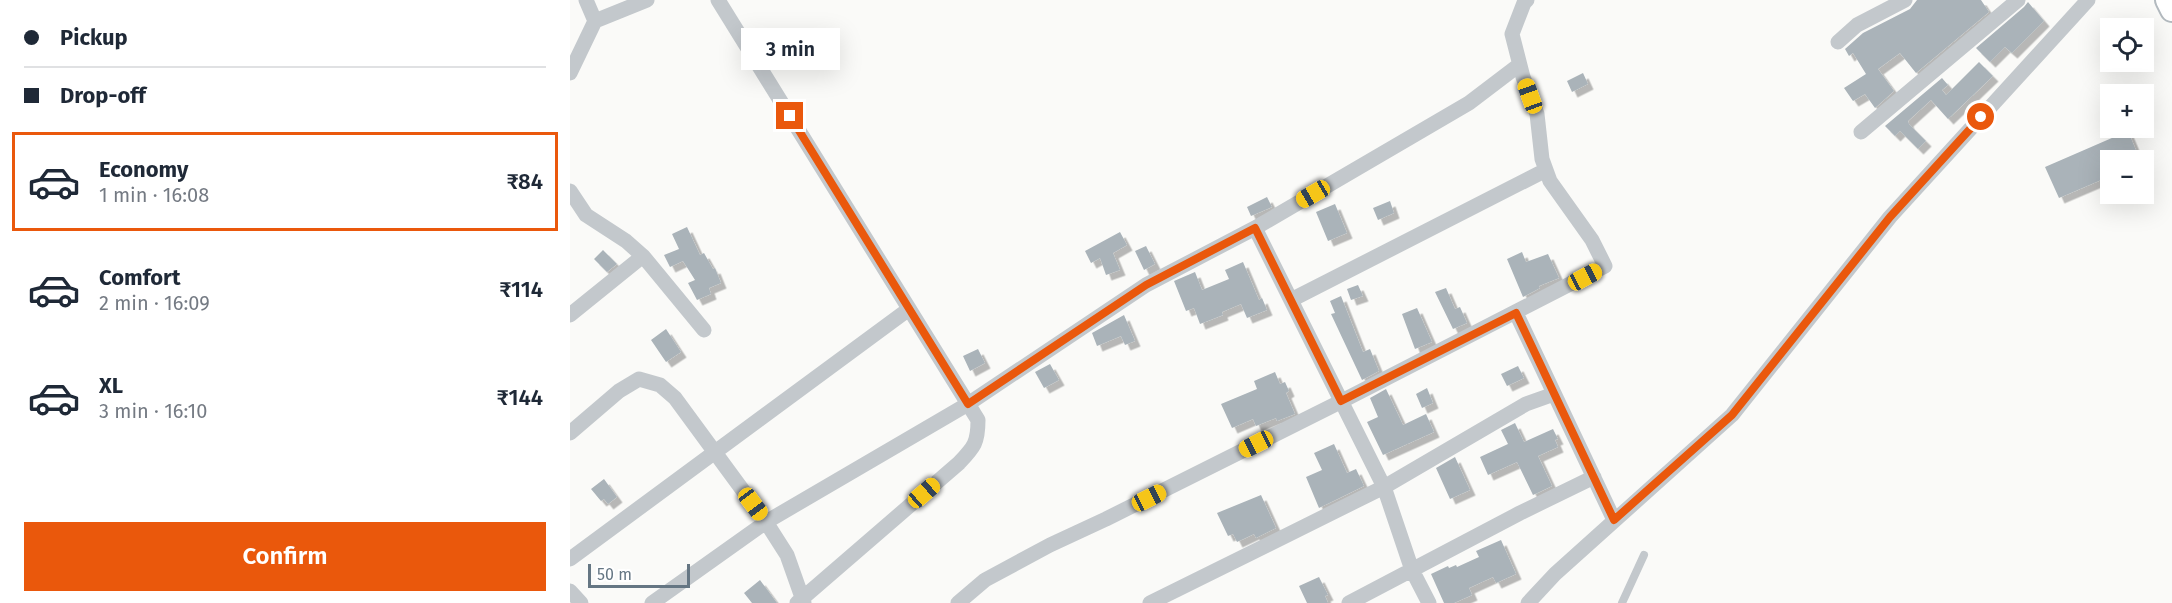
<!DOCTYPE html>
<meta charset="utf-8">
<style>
body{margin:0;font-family:"Fira Sans",sans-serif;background:#f2f2f3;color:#1f2937;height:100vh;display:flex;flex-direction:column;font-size:22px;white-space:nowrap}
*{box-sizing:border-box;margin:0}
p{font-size:20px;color:#747a83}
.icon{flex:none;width:33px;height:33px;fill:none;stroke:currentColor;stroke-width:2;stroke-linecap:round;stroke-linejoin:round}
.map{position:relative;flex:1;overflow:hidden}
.details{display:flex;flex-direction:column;background:#fff;width:570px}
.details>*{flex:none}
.top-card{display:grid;align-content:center;height:132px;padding:0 24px;background:#fff}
.fabs{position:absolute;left:1530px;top:18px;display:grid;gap:12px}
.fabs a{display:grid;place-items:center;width:54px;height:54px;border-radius:0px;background:#fff;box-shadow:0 6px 24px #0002;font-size:30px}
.scale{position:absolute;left:18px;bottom:15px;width:102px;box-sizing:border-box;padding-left:6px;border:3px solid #657683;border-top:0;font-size:16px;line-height:21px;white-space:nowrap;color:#657683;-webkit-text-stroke:4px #fff;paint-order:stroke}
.end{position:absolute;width:27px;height:27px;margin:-14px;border:8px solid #ea580c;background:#fff;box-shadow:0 0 0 3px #fff}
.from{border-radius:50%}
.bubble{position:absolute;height:42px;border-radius:0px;background:#fff;box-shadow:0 6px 24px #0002;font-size:20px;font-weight:600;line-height:42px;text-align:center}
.car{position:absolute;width:18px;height:36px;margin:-18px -9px;border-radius:8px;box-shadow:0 0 4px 2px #0007;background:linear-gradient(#f5c518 24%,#345 0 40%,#f5c518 0 76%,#345 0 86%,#f5c518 0)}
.top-card b{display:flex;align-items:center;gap:21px;height:57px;font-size:22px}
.top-card b+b{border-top:2px solid #e0e1e3}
.top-card i{width:15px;height:15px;background:#1f2937}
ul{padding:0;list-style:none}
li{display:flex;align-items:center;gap:18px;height:99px;margin:0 12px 9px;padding:0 12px;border:3px solid transparent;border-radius:0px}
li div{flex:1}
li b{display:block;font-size:22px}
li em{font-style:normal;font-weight:600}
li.selected{border-color:#ea580c}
li>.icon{width:54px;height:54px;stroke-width:1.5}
.action{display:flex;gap:12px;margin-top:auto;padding:12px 24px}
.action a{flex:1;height:69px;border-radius:0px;background:#ea580c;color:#fff;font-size:24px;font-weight:600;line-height:69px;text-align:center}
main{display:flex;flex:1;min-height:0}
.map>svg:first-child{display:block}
.building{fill:#aab3b9;filter:url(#shadow)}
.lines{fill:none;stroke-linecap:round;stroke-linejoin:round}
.secondary-casing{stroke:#b3babf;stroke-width:26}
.lane{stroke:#c3c8cc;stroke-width:8}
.street{stroke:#c3c8cc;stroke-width:15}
.secondary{stroke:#fff;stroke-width:22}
.route{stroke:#ea580c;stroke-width:8}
</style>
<main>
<section class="details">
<div class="top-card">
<b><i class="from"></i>Pickup</b>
<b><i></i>Drop-off</b>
</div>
<ul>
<li class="selected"><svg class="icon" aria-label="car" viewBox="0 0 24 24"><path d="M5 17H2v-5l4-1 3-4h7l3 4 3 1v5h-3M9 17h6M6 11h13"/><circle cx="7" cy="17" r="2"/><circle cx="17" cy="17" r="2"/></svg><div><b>Economy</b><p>1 min · 16:08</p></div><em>₹84</em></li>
<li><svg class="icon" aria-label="car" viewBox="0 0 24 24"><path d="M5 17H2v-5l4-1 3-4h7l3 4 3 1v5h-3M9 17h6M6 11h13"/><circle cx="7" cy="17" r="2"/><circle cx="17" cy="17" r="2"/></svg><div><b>Comfort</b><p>2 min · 16:09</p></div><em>₹114</em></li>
<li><svg class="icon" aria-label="car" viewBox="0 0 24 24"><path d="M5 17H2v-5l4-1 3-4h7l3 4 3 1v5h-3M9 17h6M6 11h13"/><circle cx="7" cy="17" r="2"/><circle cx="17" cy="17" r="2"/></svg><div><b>XL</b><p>3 min · 16:10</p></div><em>₹144</em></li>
</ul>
<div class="action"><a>Confirm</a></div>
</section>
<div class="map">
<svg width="1602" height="603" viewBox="0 0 1602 603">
<defs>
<filter id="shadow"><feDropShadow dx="5.5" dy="5.5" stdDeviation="0" flood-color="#0004"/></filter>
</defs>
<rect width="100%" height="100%" fill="#fafaf8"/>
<path class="building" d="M1347,0H1411L1419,12L1346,73L1330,53L1308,69L1324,91L1305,108L1295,94L1283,101L1274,88L1296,74L1283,53L1279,56L1275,49L1293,33L1340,9Z
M1458,2L1474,21L1442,53L1435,47L1420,62L1406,48L1454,7Z
M1409,62L1423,76L1378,119L1361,100L1338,121L1339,124L1356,141L1348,149L1330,131L1325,136L1315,126L1372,78L1378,85L1372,90L1376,95Z
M1013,73L1018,84L1002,92L997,81Z
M1558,131L1570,160H1531L1538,177L1489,198L1475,167Z
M697,197L702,207L681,216L677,207Z
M820,201L824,213L808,220L803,208Z
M765,204L777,233L758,241L746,212Z
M117,227L130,255L134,253L143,269L145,268L151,283L139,288L141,294L127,300L118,283L125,280L113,261L100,267L94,255L109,249L102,234Z
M550,232L557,245L543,253L550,270L536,275L530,258L521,263L515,251Z
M576,246L585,264L574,270L565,251Z
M33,250L47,264L37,272L24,259Z
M952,252L956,262L978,254L989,278L969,286L970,288L953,297L937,259Z
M673,262L689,300L692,298L697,310L677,318L671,304L652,312L653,315L630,324L624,308L616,311L604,281L625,272L632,290L659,279L655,270Z
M788,285L793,296L781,300L777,289Z
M876,288L885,309L890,307L897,323L883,329L865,292Z
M771,296L793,352L800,349L809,371L792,380L761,314L765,313L760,301Z
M847,308L862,342L845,349L832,314Z
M554,315L565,341L555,345L551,336L527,346L522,333Z
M96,329L111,352L96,362L81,340Z
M408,349L415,363L400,371L393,356Z
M480,364L489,380L474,388L465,372Z
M948,366L954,378L937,386L931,374Z
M705,372L710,384L715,382L719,391L716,393L725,414L707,421L706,418L686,426L683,419L662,428L651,404L687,389L684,381Z
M857,388L863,403L852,408L846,394Z
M816,389L833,425L856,414L864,432L813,455L797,422L808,417L800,398Z
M945,423L954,442L983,429L988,439L985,440L988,447L968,456L982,486L963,495L947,462L918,475L910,457L938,444L931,430Z
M764,444L777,473L786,469L794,486L749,508L736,477L752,470L744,453Z
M885,457L900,490L880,499L866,468Z
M34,479L47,497L38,504L34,499L31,501L21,489Z
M691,495L706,528L686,538L684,534L667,542L663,534L658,536L647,513Z
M931,540L946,574L926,583L923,577L899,588L902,595L884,603H874L861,574L878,566L879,568L886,565L887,567L909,557L906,551Z
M749,577L758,595L755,596L758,603H737L729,586Z
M190,580L207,603H182L174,593Z"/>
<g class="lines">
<defs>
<path id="secondary" d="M1597,0L1602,10"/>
</defs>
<use href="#secondary" class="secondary-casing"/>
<path class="lane" d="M1052,603L1074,555"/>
<path class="street" d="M16,0L25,21L77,0
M148,0L408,420C408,443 404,447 389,463L227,603
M1268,42L1287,25L1335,0
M0,73L25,21
M1291,132L1448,0
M0,191L16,215L56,241L73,256L134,330
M685,228L814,487L842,570L859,603
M721,300L976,170
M946,313L1044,520
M0,315L73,256
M0,433L49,391L69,379L90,385L105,398L196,522L217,555L234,603
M0,559L339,309
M0,591L11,603
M82,603L196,522L398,404L576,285L685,228L899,103L949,65
M388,603L415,580L480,545L536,519L772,401L1035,266L1022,240L980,181L972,159L967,114L953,77L942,34L954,3L957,0
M580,603L814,487L956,404L984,394
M779,603L950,513L1024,477
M958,603L985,574L1162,415L1320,217L1518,0"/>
<use href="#secondary" class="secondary"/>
</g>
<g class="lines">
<path class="route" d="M220,116L398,404L576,285L685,228L771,401L946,313L1044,520L1162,415L1320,217L1411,117"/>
</g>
</svg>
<div class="fabs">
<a><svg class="icon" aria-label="locate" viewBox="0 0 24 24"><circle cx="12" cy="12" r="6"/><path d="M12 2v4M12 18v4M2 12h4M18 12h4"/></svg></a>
<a>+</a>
<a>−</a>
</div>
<div class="scale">50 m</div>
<i class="end from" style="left:1411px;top:117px"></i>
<i class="end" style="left:220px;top:116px"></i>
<div class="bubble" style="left:171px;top:28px;width:99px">3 min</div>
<i class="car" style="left:960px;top:96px;rotate:340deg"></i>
<i class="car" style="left:743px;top:194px;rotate:240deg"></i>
<i class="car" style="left:1015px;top:277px;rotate:62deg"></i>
<i class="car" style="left:686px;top:444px;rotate:243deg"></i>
<i class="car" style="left:354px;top:493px;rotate:49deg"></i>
<i class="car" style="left:579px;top:498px;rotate:63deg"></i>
<i class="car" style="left:183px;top:504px;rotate:143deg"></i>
</div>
</main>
